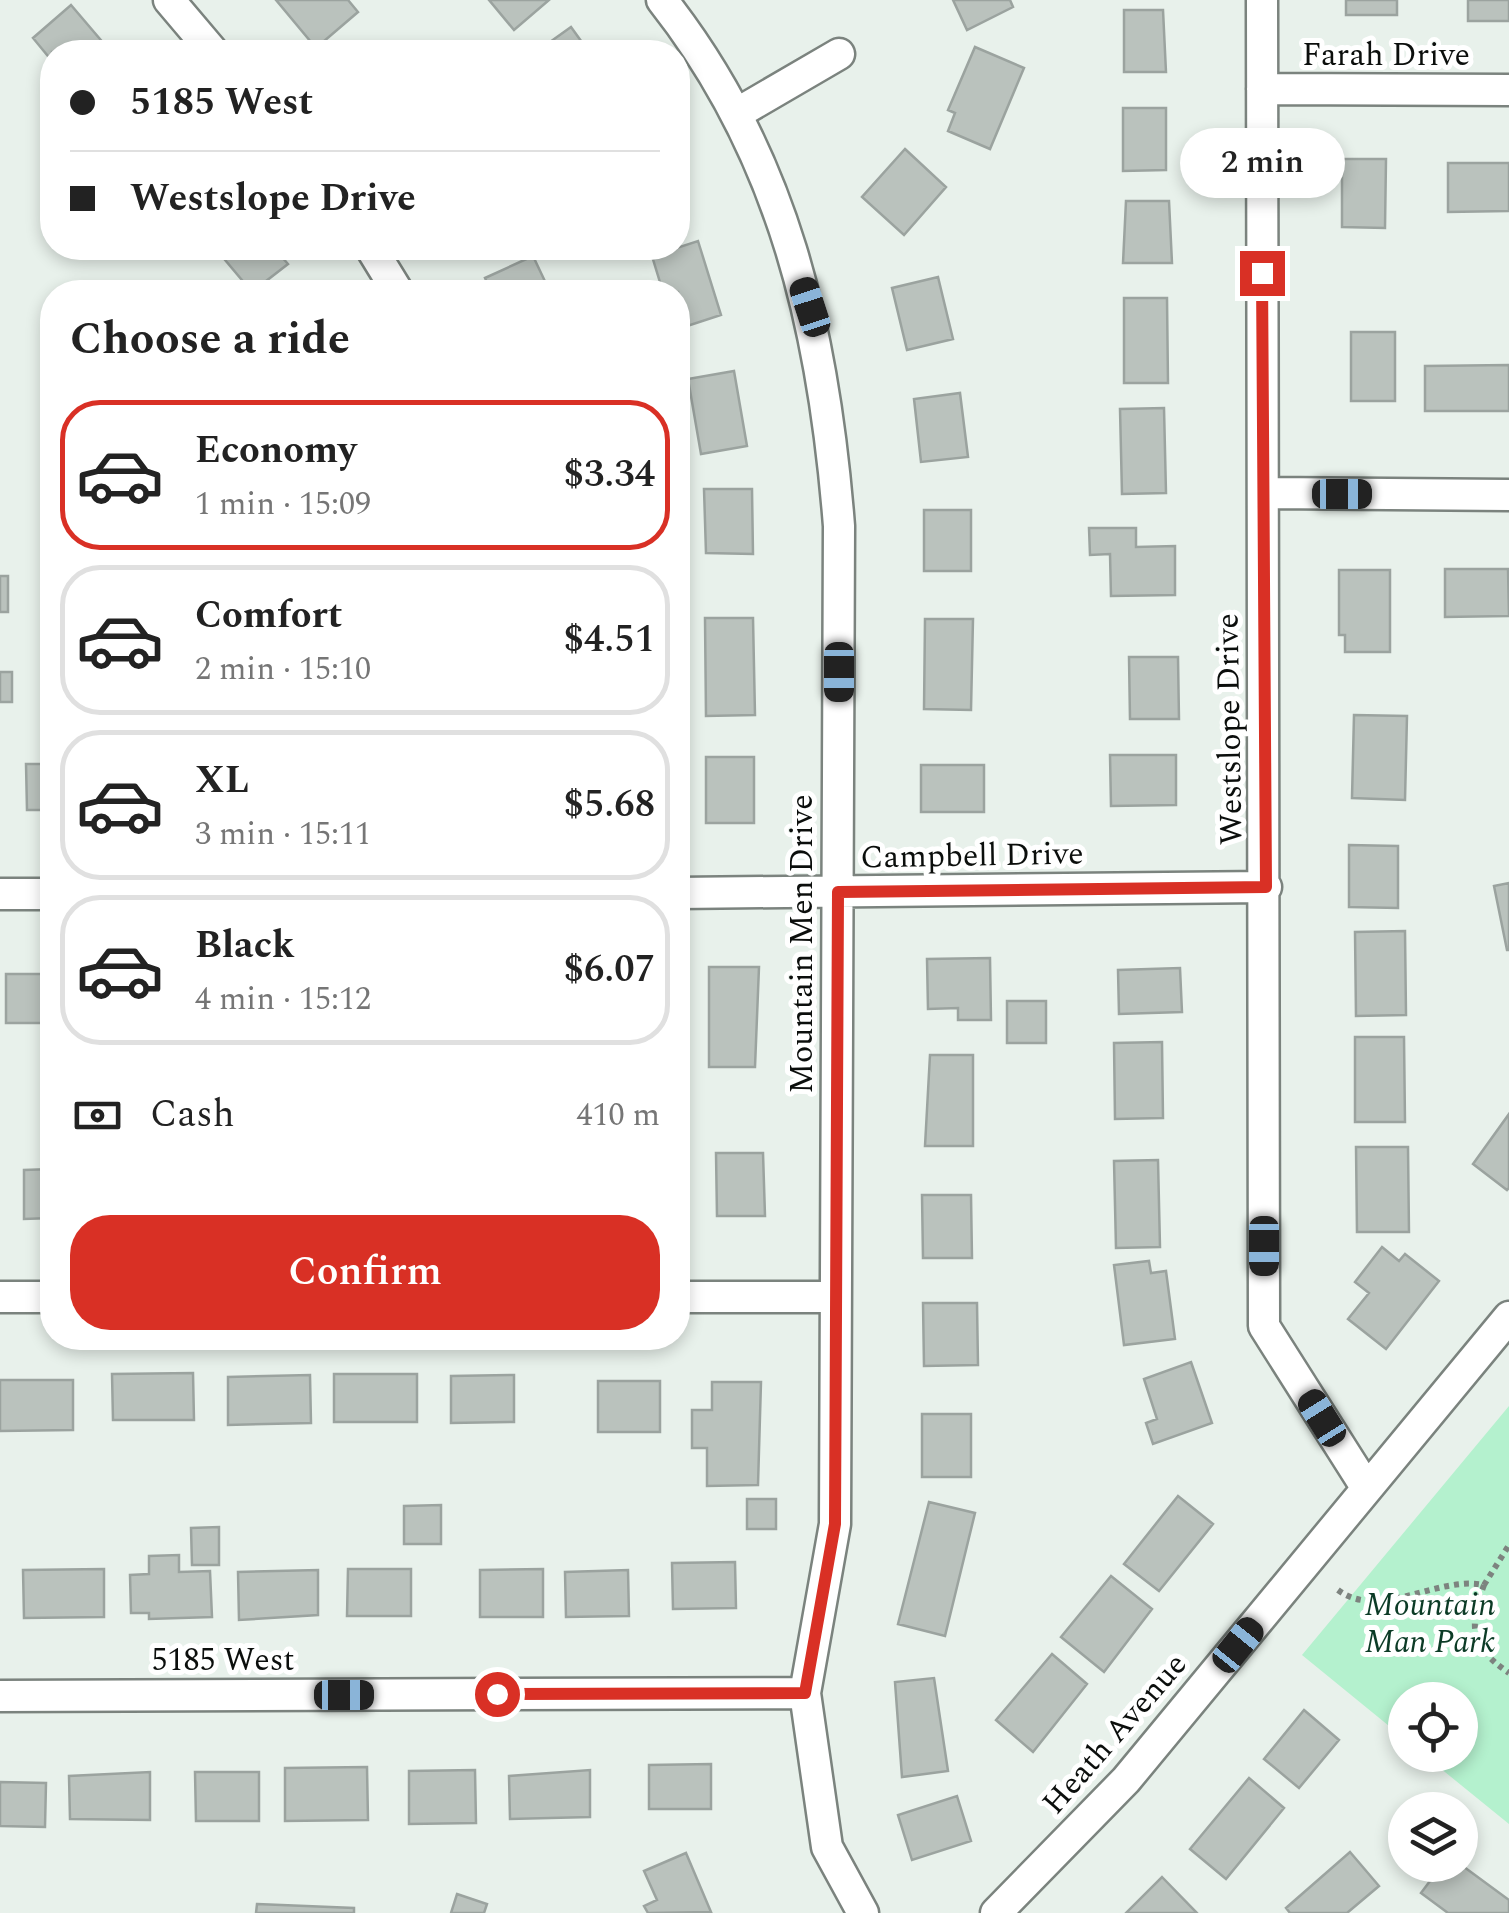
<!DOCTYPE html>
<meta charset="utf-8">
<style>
body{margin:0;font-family:Spectral,serif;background:#f6f6f6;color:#222;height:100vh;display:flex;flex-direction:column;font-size:38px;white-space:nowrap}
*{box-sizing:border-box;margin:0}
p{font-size:32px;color:#767676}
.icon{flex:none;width:55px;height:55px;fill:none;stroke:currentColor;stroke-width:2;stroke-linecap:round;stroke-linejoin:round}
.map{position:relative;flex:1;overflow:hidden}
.sheet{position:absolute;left:40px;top:280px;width:650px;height:1070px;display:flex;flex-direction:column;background:#fff;border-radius:40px;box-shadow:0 5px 15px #0003}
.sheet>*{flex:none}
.hud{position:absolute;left:40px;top:40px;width:650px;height:220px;border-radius:40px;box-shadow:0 5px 15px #0003;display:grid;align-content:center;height:220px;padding:0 30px;background:#fff}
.buttons{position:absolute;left:1388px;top:1682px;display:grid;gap:20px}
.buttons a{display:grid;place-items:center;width:90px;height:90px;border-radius:50%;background:#fff;box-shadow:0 5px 15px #0003;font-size:50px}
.end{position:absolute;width:45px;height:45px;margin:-22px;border:12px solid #d93025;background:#fff;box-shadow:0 0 0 5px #fff}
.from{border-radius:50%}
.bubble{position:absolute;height:70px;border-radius:35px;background:#fff;box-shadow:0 5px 15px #0003;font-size:32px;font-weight:600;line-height:70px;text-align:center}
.car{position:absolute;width:30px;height:60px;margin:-30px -15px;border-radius:12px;box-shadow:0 0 8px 2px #0007;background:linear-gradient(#222 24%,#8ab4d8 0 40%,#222 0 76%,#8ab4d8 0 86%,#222 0)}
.hud b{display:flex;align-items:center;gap:35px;height:95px;font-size:38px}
.hud b+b{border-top:2px solid #e0e0e0}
.hud i{width:25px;height:25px;background:#222}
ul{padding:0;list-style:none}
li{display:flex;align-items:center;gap:30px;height:150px;margin:0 20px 15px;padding:0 10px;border:5px solid #e0e0e0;border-radius:40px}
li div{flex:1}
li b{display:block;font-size:38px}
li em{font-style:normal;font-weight:600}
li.active{border-color:#d93025}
li>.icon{width:90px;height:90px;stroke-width:1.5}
h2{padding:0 30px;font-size:45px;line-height:120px}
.pay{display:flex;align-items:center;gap:25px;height:110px;padding:0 30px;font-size:38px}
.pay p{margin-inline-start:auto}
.cta{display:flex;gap:20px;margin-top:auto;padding:20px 30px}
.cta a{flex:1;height:115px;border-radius:40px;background:#d93025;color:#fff;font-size:40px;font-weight:600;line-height:115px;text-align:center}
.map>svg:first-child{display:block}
.green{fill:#b4f1ce}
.building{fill:#bac2bd;stroke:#9ba39f;stroke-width:2.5}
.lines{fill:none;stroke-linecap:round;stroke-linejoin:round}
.street-casing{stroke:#7b837e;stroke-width:35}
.path{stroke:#7d837f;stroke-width:6;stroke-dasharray:5 5;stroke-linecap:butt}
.street{stroke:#fff;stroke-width:30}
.route{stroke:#d93025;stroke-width:12}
.labels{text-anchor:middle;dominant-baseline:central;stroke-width:10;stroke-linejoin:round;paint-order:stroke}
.street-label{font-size:32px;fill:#0b0e0c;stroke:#fff}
.park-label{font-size:32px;font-style:italic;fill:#0c3b26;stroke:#fff}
</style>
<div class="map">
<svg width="1509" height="1913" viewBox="0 0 1509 1913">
<rect width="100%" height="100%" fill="#e8f1eb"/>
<path class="green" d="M1509,1406V1824L1424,1755H1460V1700H1405V1739L1302,1655Z"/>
<path class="building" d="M276,0H348L358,12L316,48Z
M489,0H549L514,30Z
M953,0H1010L1013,7L967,30Z
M1346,0H1397V15H1346Z
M1468,0H1509V21H1468Z
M71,5L111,52H52V61L33,38Z
M1124,10H1163L1166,72H1124Z
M571,27L589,52H536Z
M975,47L1024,68L990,149L948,131L955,113L948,110Z
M1123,108H1166V170L1123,171Z
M905,149L946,187L904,235L862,197Z
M1342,159H1386L1385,228L1342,227Z
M1448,163H1509V211L1448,212Z
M1126,201H1169L1172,263H1123Z
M698,241L721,315L678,329V292H663L652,256Z
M215,248H274L288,264L252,292Z
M533,256L550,292H491L485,278Z
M938,277L953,339L907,350L892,288Z
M1124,298H1167L1168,383H1124Z
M1351,332H1395V401H1351Z
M1509,365V411H1425V366Z
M734,371L747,446L701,454L688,379Z
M960,393L968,457L921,462L914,399Z
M1164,408L1166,493L1122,494L1120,409Z
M704,489H752L753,554L706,553Z
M924,510H971V571H924Z
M1089,528H1136V547L1175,546V595L1111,596L1110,554L1090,555Z
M1445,569H1508L1509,616L1445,617Z
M1339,570H1390V652H1345V635H1339Z
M0,576H8V612H0Z
M705,618H753L755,715L706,716Z
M925,619H973L971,710L924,709Z
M1129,657H1178L1179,719H1130Z
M0,672H12V702H0Z
M1354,715L1407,716L1405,800L1352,798Z
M1110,755H1176V805L1111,806Z
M706,757H754V823H706Z
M26,764H52V810H27Z
M921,765H984V812H921Z
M1349,845L1398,846V908L1349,907Z
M1509,883V950H1507L1494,886Z
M1405,931L1406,1015L1356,1016L1355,932Z
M990,958L991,1020H958V1008L928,1009L927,959Z
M709,967H759L755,1067H709Z
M1180,968L1182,1012L1119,1014L1118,970Z
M6,974H52V1023H6Z
M1007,1001H1046V1043H1007Z
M1355,1037H1404L1405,1122H1355Z
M1162,1042L1163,1118L1115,1119L1114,1043Z
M930,1055H973V1146H925Z
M1509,1114V1188L1507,1190L1473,1164Z
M1356,1147H1408L1409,1232H1357Z
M716,1153H763L765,1216H717Z
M1158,1160L1160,1247L1116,1248L1114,1161Z
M52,1169V1218L24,1219V1170Z
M922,1195H971L972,1258H923Z
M1382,1247L1399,1261L1405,1254L1439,1281L1386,1349L1348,1319L1369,1293L1355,1282Z
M1149,1261L1151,1273L1166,1271L1175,1339L1124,1345L1114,1265Z
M923,1303H977L978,1365L924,1366Z
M1191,1362L1212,1423L1153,1444L1146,1423L1157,1419L1144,1379Z
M193,1373L194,1420H113L112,1374Z
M334,1374H417V1422H334Z
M310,1375L311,1423L228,1425V1377Z
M514,1375V1422L451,1423V1376Z
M0,1380H73V1430L0,1431Z
M598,1381H660V1432H598Z
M712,1382H761L758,1485L707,1486V1448H692V1410H712Z
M922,1414H971V1477H922Z
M1178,1496L1213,1524L1159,1591L1124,1564Z
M747,1499H776V1529H747Z
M929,1502L975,1513L945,1636L898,1624Z
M441,1505V1544H404V1506Z
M219,1527V1565H192L191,1528Z
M179,1555V1572L210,1571L212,1617L149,1619V1613H131L130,1575L149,1574V1556Z
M735,1562L736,1608L673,1609L672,1563Z
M104,1569V1617L24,1618L23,1570Z
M348,1569H411V1616H347Z
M543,1569V1617H480V1570Z
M318,1570V1615L239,1620L238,1572Z
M628,1570L629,1616L566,1617L565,1572Z
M1111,1576L1152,1609L1104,1672L1061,1637Z
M1052,1654L1087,1684L1033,1752L996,1720Z
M934,1678L948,1771L902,1777L895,1682Z
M1304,1710L1339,1740L1299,1788L1264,1759Z
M711,1764V1809H649V1765Z
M367,1767L368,1820L285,1821V1768Z
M475,1770L476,1823L409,1824V1771Z
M590,1770V1817L510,1819L509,1776Z
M150,1772V1820L70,1819L69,1776Z
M195,1772H259V1821H196Z
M1249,1778L1284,1808L1226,1879L1190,1849Z
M0,1782L46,1783L45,1827L0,1826Z
M957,1796L971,1841L912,1860L898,1815Z
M1350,1852L1379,1886L1347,1913H1290L1286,1908Z
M686,1853L711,1912L648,1913L644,1906L657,1900L644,1871Z
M1460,1864L1509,1900V1913H1448L1421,1893L1442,1865Z
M1162,1877L1197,1913H1126Z
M457,1894L487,1904L484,1913H451Z
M257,1904L354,1908V1913H256Z"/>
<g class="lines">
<defs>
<path id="street" d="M169,0L213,52
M662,0C785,156 824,334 839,526L835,1524L805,1693L827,1847L863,1913
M1262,0L1264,1326L1366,1487
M1262,89L1509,90
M736,114L839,54
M371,248L398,292
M1263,493L1509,495
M678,893L1266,887
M0,894H52
M0,1297H52
M678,1297H835
M0,1696L805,1693
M996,1913L1126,1780L1509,1317"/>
</defs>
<use href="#street" class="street-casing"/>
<path class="path" d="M1484,1585L1509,1545
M1338,1590C1379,1621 1439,1575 1484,1585C1468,1628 1471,1647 1509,1673"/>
<use href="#street" class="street"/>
</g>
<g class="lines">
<path class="route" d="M497,1694L805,1693L835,1524L838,892L1266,887L1262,273"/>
</g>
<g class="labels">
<g class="street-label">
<text x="1386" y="55">Farah Drive</text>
<text transform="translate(1230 729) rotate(-91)">Westslope Drive</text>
<text transform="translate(972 856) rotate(-1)">Campbell Drive</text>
<text transform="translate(802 944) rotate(-90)">Mountain Men Drive</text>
<text x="223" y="1660">5185 West</text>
<text transform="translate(1115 1734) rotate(-49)">Heath Avenue</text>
</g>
<g class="park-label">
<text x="1430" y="1605">Mountain<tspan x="1430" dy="37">Man Park</tspan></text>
</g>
</g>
</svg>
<div class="buttons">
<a><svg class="icon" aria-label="locate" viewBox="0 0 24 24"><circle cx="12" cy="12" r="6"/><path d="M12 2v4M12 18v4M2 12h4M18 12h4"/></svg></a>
<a><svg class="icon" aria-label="layers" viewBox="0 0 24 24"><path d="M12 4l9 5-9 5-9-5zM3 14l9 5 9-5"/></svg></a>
</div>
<i class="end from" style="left:497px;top:1694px"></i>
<i class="end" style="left:1262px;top:273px"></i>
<div class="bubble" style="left:1180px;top:128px;width:165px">2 min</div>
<i class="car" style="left:810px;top:307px;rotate:342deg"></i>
<i class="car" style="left:1342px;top:494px;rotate:90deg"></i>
<i class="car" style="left:839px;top:672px;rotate:180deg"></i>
<i class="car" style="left:1264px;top:1246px;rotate:180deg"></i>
<i class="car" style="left:1322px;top:1418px;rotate:328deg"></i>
<i class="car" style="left:1238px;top:1645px;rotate:39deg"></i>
<i class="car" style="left:344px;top:1695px;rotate:90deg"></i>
<div class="hud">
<b><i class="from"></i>5185 West</b>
<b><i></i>Westslope Drive</b>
</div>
<section class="sheet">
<h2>Choose a ride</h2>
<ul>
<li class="active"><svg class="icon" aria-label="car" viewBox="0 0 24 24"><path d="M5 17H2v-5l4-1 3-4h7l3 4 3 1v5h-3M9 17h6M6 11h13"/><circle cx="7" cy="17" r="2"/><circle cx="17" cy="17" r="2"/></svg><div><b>Economy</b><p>1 min · 15:09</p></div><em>$3.34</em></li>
<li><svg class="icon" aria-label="car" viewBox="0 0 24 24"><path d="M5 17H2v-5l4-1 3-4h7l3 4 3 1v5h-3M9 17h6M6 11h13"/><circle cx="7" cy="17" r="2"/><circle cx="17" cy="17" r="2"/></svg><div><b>Comfort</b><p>2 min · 15:10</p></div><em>$4.51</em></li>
<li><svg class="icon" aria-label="car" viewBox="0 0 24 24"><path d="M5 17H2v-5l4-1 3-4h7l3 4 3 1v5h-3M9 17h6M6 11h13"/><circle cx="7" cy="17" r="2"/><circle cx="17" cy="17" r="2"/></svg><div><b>XL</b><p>3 min · 15:11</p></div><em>$5.68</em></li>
<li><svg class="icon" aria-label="car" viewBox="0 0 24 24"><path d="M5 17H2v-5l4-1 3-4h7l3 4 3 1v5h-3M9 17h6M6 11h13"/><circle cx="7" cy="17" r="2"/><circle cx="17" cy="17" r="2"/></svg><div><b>Black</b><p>4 min · 15:12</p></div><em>$6.07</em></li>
</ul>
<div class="pay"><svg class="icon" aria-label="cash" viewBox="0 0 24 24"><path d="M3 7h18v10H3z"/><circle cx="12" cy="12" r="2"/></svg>Cash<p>410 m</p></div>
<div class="cta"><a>Confirm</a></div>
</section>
</div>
